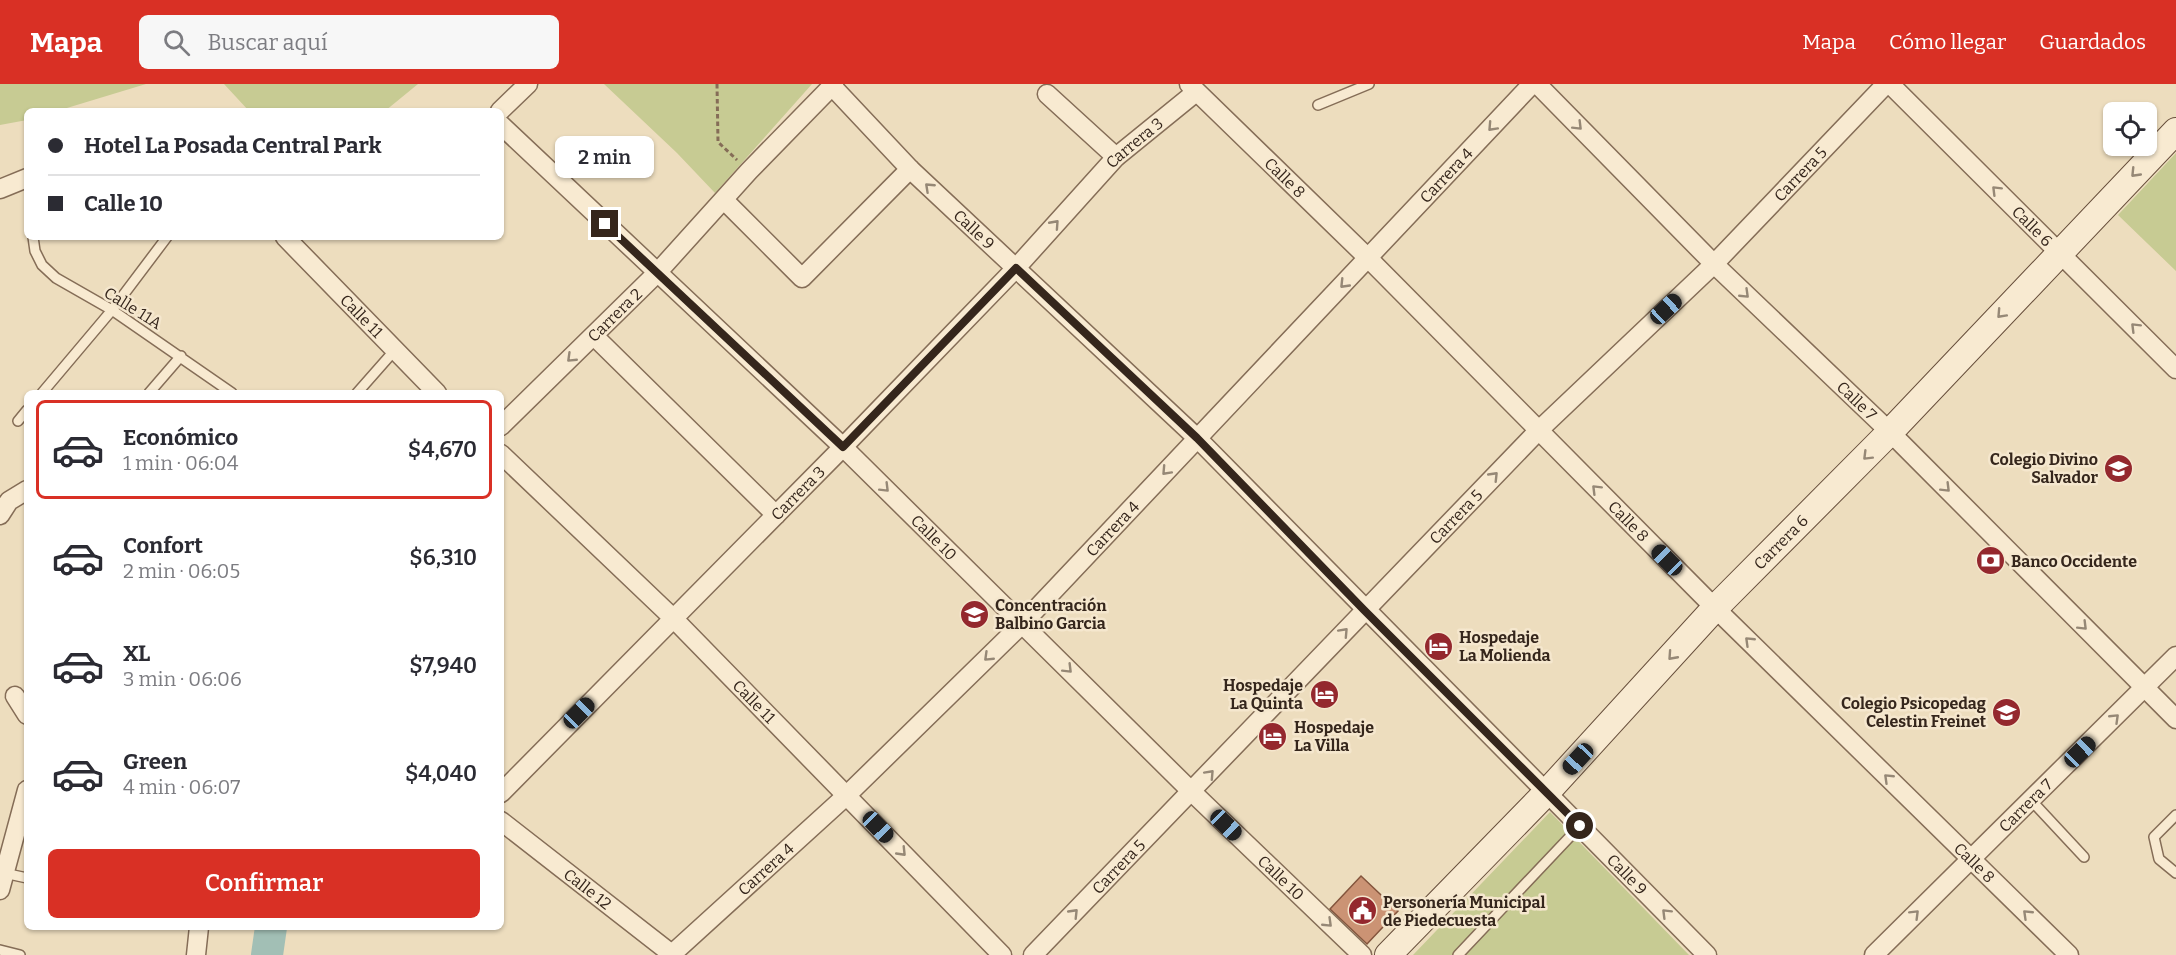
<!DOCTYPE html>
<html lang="es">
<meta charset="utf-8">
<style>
body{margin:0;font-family:Bitter,serif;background:#f7f7f7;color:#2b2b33;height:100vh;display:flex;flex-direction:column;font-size:22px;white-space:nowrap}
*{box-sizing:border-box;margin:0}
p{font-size:20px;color:#7c7c81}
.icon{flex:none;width:33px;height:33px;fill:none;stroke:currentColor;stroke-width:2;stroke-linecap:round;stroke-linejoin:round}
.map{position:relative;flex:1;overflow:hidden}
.details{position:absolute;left:24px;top:306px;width:480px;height:540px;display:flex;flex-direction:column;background:#fff;border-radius:9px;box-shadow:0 2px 4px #0004}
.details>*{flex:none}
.banner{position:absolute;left:24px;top:24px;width:480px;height:132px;border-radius:9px;box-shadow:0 2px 4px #0004;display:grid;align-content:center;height:132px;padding:0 24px;background:#fff}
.controls{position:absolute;left:2103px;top:18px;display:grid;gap:12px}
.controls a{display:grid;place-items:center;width:54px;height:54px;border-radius:9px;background:#fff;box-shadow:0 2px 4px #0004;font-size:30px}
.end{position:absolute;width:27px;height:27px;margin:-14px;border:8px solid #35261c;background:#fff;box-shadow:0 0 0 3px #fff}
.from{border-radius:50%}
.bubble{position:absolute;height:42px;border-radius:9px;background:#fff;box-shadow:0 2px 4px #0004;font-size:20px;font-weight:600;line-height:42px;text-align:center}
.car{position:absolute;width:18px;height:36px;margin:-18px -9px;border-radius:8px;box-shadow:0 0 4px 2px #0007;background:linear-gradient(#222 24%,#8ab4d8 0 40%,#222 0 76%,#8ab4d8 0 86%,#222 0)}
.banner b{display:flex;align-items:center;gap:21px;height:57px;font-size:22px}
.banner b+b{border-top:2px solid #e1e1e2}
.banner i{width:15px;height:15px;background:#2b2b33}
ul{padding:10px 0 0;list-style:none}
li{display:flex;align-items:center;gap:18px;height:99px;margin:0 12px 9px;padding:0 12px;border:3px solid transparent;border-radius:9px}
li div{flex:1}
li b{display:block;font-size:22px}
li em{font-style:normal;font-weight:600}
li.current{border-color:#d93025}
li>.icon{width:54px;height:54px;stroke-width:1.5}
.cta{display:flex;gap:12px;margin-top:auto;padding:12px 24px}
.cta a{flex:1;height:69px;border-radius:9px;background:#d93025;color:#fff;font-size:24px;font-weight:600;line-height:69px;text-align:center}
header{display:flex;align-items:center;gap:36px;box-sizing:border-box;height:84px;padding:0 30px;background:#d93025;color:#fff}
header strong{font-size:28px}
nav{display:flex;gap:33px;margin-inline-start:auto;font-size:21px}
.search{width:420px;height:54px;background:#f7f7f7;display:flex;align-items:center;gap:15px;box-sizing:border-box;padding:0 21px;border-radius:9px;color:#7c7c81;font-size:22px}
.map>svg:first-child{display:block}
.green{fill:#c7cb93}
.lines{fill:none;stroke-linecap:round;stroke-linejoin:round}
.river{stroke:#a2bfb5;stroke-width:32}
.building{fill:#cb9374;stroke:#84553d;stroke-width:1.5}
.lane-casing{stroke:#856d57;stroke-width:12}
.street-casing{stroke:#856d57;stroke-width:21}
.secondary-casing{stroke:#674e3b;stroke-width:28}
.path{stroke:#856d57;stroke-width:3;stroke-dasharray:4.5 3;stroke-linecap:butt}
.lane{stroke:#f8ead1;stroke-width:9}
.street{stroke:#f8ead1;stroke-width:18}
.secondary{stroke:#f8ead1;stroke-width:26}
.oneway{stroke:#968876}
.route{stroke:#35261c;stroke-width:8}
.labels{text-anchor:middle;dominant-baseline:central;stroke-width:5;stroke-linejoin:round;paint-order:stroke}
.street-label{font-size:16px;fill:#35261c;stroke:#f5e7ce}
.poi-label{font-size:16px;font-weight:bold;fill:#35261c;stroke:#f5e7ce;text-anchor:start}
</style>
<header>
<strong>Mapa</strong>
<div class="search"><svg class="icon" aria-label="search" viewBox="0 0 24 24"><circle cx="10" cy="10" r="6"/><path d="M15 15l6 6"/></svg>Buscar aquí</div>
<nav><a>Mapa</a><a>Cómo llegar</a><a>Guardados</a></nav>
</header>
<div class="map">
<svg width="2176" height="871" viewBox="0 0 2176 871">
<rect width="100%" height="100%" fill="#edddbe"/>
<path class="green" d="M0,0H146L57,27H27V36L0,41Z
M224,0H418L385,27H249Z
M604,0H812L715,109L677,69Z
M2176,69V187L2118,131Z
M1550,728L1689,871H1413Z"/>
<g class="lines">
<path class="river" d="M267,871L271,843"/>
</g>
<path class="building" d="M1361,792L1398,827L1367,860L1330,825Z"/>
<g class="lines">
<defs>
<path id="lane" d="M1318,21L1369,0
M33,153L35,167L42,181L56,194L112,226L232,309
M42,309L112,226L167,153
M149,309L181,272
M357,309L394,267
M18,337L27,326
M2031,716L2084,773
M2176,731L2154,753L2159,775L2176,789
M4,789L27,794
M0,866L20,871
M1458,871L1580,742"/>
<g id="street">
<path id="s1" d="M1189,0L1368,174L1715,524L2069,871"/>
<path id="s2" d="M1537,0L1714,180L1890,348L2176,635"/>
<path id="s3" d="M1890,0L2176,285"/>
<path id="s4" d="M832,2L910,85L1197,354L1707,871"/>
<path d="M1047,10L1116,73"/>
<path d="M500,27L528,0"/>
<path id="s5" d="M501,41L843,363L1192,708L1362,871"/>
<path d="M0,105L27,94"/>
<path d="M724,116L802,194L910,85"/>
<path id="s6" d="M285,153L437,309"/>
<path d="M594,252L776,431"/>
<path id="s7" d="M501,342L657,189L749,87L834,0"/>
<path id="s8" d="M501,370L673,534L1002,871"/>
<path d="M0,431L9,417L27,406"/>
<path d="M15,612L27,631"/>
<path id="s9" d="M501,709L843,363L1016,184L1116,73L1196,8"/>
<path id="s10" d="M501,737L673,871"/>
<path d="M0,806L27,706"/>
<path d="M196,871L199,843"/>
<path id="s11" d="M671,871L847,711L1022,540L1532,0"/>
<path id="s12" d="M1033,871L1538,347L1714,180L1886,0"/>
<path id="s13" d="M1874,871L2176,572"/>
</g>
<g id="secondary">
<path id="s14" d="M1388,871L1547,708L1715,524L1890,348L2176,47"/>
</g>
</defs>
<use href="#lane" class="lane-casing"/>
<use href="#street" class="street-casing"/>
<use href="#secondary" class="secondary-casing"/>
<path class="path" d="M717,0L718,58L737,76"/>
<use href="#lane" class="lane"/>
<use href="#street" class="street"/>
<use href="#secondary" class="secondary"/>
</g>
<defs><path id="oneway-chevron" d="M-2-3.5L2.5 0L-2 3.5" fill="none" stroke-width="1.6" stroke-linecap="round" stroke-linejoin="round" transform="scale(1.5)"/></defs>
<g class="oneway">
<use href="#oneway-chevron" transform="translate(1578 42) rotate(45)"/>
<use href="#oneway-chevron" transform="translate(1492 43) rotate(133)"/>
<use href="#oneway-chevron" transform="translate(2135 89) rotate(134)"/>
<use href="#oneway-chevron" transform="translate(929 103) rotate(-137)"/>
<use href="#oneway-chevron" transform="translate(1996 106) rotate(-135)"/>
<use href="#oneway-chevron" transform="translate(1055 140) rotate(-48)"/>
<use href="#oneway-chevron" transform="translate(1344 200) rotate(134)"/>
<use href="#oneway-chevron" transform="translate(1745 210) rotate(44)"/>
<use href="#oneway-chevron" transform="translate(2001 230) rotate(133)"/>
<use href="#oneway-chevron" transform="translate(2135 243) rotate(-135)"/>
<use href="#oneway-chevron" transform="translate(571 274) rotate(136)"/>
<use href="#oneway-chevron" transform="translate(1867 372) rotate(135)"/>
<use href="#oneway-chevron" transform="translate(1166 387) rotate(133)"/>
<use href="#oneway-chevron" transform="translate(1494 392) rotate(-46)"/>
<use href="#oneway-chevron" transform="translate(885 404) rotate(45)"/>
<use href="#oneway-chevron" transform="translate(1946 404) rotate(45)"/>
<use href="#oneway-chevron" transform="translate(1596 405) rotate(-135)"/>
<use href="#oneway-chevron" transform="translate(2083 542) rotate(45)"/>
<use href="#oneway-chevron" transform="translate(1344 548) rotate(-47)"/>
<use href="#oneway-chevron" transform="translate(1749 557) rotate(-136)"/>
<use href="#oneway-chevron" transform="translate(1672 572) rotate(132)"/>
<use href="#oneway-chevron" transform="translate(988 573) rotate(136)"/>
<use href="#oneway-chevron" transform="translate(1068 585) rotate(45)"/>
<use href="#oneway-chevron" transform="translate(2115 634) rotate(-44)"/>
<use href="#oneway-chevron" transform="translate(1210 690) rotate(-47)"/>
<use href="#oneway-chevron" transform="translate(1888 694) rotate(-136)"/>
<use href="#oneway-chevron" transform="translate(902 768) rotate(46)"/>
<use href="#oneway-chevron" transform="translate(1074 829) rotate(-46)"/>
<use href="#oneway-chevron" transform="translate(1666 829) rotate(-135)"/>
<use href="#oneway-chevron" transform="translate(1915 830) rotate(-45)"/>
<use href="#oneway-chevron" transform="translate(2027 830) rotate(-136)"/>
<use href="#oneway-chevron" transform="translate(1328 839) rotate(44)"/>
</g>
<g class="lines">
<path class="route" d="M605,140L843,363L1016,184L1197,354L1364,526L1580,742"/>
</g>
<defs>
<symbol id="school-disc" viewBox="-11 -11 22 22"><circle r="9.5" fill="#94282e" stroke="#f5e7ce"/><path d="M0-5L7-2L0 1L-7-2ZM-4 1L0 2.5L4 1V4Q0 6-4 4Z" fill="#fff"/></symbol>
<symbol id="bank-disc" viewBox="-11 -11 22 22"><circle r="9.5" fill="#94282e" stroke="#f5e7ce"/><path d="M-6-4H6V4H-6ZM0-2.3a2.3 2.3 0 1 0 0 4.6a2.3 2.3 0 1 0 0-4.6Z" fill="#fff"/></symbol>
<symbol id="hotel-disc" viewBox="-11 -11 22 22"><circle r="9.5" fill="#94282e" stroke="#f5e7ce"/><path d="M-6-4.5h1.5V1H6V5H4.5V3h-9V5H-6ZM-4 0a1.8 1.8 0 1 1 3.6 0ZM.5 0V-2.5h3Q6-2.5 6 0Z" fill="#fff"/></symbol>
<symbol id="civic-disc" viewBox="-11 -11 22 22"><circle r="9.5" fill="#94282e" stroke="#f5e7ce"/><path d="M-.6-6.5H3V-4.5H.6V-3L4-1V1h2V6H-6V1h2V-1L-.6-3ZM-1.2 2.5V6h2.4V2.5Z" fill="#fff"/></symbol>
</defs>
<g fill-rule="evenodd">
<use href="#school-disc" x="2102" y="368" width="33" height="33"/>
<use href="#bank-disc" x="1974" y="460" width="33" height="33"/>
<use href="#school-disc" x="958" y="514" width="33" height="33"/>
<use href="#hotel-disc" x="1422" y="546" width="33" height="33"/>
<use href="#hotel-disc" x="1308" y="594" width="33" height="33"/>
<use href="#school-disc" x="1990" y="612" width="33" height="33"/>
<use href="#hotel-disc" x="1256" y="636" width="33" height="33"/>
<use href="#civic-disc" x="1346" y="810" width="33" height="33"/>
</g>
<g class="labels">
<g class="street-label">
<text stroke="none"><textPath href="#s9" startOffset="908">Carrera 3</textPath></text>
<text stroke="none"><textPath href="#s12" startOffset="1095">Carrera 5</textPath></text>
<text stroke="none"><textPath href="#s11" startOffset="1100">Carrera 4</textPath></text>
<text stroke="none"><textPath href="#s1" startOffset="134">Calle 8</textPath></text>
<text stroke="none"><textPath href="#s3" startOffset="201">Calle 6</textPath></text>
<text stroke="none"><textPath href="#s4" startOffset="202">Calle 9</textPath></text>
<text transform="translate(133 224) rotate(32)">Calle 11A</text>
<text stroke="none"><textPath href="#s7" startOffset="159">Carrera 2</textPath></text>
<text stroke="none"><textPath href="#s6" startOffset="110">Calle 11</textPath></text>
<text stroke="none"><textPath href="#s2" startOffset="450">Calle 7</textPath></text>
<text stroke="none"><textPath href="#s9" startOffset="422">Carrera 3</textPath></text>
<text stroke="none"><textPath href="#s12" startOffset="609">Carrera 5</textPath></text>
<text stroke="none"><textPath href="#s1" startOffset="620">Calle 8</textPath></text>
<text stroke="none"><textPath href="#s11" startOffset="614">Carrera 4</textPath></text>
<text stroke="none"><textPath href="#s5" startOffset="598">Calle 10</textPath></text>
<text stroke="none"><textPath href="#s14" startOffset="570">Carrera 6</textPath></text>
<text stroke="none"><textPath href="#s8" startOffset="354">Calle 11</textPath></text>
<text stroke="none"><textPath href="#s13" startOffset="213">Carrera 7</textPath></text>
<text stroke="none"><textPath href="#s1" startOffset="1106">Calle 8</textPath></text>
<text stroke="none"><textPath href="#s12" startOffset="123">Carrera 5</textPath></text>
<text stroke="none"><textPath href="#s11" startOffset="128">Carrera 4</textPath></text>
<text stroke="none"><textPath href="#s4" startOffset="1120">Calle 9</textPath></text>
<text stroke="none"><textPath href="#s5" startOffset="1084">Calle 10</textPath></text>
<text stroke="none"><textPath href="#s10" startOffset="110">Calle 12</textPath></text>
</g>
<g class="poi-label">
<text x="2098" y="375" text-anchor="end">Colegio Divino<tspan x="2098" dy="18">Salvador</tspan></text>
<text x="2011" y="477">Banco Occidente</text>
<text x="995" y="521">Concentración<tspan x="995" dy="18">Balbino Garcia</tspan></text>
<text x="1459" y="553">Hospedaje<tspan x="1459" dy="18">La Molienda</tspan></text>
<text x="1303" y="601" text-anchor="end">Hospedaje<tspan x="1303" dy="18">La Quinta</tspan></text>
<text x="1986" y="619" text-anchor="end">Colegio Psicopedag<tspan x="1986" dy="18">Celestin Freinet</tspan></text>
<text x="1294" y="643">Hospedaje<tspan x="1294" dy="18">La Villa</tspan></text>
<text x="1383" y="818">Personería Municipal<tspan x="1383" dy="18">de Piedecuesta</tspan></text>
</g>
</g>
</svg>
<div class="controls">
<a><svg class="icon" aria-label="locate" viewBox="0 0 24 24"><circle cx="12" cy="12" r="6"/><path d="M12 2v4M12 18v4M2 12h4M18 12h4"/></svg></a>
</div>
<i class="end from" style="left:1580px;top:742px"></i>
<i class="end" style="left:605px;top:140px"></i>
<div class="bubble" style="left:555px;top:52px;width:99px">2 min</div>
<i class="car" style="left:1666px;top:225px;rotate:47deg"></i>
<i class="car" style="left:1667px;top:476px;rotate:315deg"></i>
<i class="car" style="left:579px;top:629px;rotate:45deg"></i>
<i class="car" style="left:2080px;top:668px;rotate:46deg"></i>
<i class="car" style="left:1578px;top:675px;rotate:223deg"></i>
<i class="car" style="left:1226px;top:741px;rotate:134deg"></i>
<i class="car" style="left:878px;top:743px;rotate:136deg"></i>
<div class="banner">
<b><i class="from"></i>Hotel La Posada Central Park</b>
<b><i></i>Calle 10</b>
</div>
<section class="details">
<ul>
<li class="current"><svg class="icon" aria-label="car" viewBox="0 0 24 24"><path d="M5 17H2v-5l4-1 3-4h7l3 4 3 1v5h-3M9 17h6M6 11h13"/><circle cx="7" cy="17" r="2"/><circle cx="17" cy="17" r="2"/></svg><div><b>Económico</b><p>1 min · 06:04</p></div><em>$4,670</em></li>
<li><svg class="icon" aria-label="car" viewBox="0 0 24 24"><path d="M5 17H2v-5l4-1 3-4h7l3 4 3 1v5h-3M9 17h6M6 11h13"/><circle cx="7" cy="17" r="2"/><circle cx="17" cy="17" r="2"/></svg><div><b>Confort</b><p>2 min · 06:05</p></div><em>$6,310</em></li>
<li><svg class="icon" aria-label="car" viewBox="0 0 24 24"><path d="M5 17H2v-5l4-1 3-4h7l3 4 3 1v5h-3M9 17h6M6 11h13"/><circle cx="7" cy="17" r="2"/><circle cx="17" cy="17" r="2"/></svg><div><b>XL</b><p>3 min · 06:06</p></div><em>$7,940</em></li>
<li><svg class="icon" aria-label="car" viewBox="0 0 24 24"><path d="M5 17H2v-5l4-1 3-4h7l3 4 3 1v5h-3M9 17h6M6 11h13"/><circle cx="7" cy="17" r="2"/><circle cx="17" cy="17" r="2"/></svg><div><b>Green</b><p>4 min · 06:07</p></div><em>$4,040</em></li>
</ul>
<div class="cta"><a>Confirmar</a></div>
</section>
</div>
